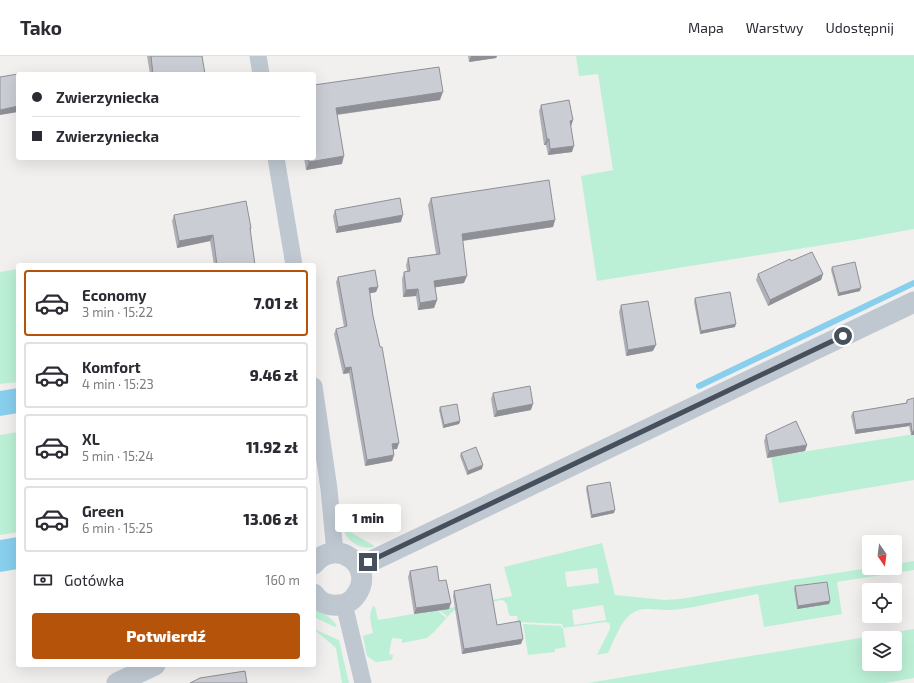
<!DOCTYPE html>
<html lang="pl">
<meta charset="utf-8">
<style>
body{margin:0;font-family:"Exo 2",sans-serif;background:#f7f7f7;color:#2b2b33;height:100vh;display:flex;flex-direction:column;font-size:15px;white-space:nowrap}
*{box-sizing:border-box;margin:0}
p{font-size:13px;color:#7c7c81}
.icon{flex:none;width:22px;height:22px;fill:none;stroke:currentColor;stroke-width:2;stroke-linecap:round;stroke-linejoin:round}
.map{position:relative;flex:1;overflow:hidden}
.panel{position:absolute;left:16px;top:207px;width:300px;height:404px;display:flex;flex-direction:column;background:#fff;border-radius:4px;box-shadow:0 4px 16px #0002}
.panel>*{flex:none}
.banner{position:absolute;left:16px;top:16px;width:300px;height:88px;border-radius:4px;box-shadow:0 4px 16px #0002;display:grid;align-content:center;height:88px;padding:0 16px;background:#fff}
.needle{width:26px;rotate:166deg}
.controls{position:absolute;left:862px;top:479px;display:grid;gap:8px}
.controls a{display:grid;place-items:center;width:40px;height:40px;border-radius:4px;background:#fff;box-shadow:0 4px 16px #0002;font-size:20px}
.end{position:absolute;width:18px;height:18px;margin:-9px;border:5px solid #46505d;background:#fff;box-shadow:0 0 0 2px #fff}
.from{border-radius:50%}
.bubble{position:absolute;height:28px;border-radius:4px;background:#fff;box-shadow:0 4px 16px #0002;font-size:13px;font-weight:800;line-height:28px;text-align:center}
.banner b{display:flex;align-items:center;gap:14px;height:38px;font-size:15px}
.banner b+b{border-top:1px solid #e1e1e2}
.banner i{width:10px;height:10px;background:#2b2b33}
ul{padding:7px 0 0;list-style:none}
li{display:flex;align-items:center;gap:12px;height:66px;margin:0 8px 6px;padding:0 8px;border:2px solid #e1e1e2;border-radius:4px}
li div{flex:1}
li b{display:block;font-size:15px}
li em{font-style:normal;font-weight:800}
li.active{border-color:#b45309}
li>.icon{width:36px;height:36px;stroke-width:1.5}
.pay{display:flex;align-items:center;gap:10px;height:44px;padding:0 16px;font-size:15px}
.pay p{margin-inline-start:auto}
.button{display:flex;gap:8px;margin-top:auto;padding:8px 16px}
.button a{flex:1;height:46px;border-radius:4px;background:#b45309;color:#fff;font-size:16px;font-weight:800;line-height:46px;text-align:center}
header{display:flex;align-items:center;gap:24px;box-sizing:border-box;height:56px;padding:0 20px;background:#fff;border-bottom:1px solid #e1e1e2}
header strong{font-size:19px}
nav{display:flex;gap:22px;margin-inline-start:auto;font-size:14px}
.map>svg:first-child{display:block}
.green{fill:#bcf0d6;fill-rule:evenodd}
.water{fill:#88cfee}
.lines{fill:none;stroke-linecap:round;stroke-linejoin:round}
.stream{stroke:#88cfee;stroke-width:6}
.minor{stroke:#bfc8d1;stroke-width:17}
.tertiary{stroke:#bfc8d1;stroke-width:21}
.wall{fill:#afb0b7}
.shaded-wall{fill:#8e9095}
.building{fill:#cbcdd5;stroke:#8e9095}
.route{stroke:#46505d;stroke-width:5}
</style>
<header>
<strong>Tako</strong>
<nav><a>Mapa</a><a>Warstwy</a><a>Udostępnij</a></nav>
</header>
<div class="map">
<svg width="914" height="627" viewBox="0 0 914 627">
<rect width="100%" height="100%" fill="#f2efef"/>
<path class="green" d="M576,0H914V173L854,184L597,225L581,120L613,114L598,18L579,20Z
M18,213V326L0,328V216Z
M18,376V476L0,479V379Z
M914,378V424L779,447L771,401Z
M343,472L345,473L373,489L374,491C360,494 347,486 343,472Z
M602,487L615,539L665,544L680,543L791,524L869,512H895V508L914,505V514L837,526L842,558L764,571L758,538C740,541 722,545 704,549C692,551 680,554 667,554C655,554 641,550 631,558C620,566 614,585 608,597L597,599L610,573V569L609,567L605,566L563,572L562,568L518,566L517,560H510C506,554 510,547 502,544L462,551L456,553L450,558L435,575L427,582L402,587V583L392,582L389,598L393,599L392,604L376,606L367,600L363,580L373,577C371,567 368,560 373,550L375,551L378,564L437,554L446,562L447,560L439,554L512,540L504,511ZM597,512L599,527L567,531L565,516ZM603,549L606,564L574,569L572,554Z
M314,553C324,557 331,561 337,570L335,571L314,561Z
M523,568L561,570V572H563L566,591L555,593V596L528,599Z
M914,573V622L885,627H588ZM869,582H895V608H869Z
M316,574L339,584L349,627H342L336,592L316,575Z"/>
<path class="water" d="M18,332V357L0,360V335Z
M18,481V513L0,516V484Z"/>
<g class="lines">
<path class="stream" d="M699,330L914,227"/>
<path class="minor" d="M258,0L261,18
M276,102L294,209
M314,330L329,433L335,497
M344,548L363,627"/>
<path class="tertiary" d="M314,508C335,480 377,510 356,539C352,545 345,549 338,549C328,550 319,546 314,538
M359,511L914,246
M117,627L155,609"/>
</g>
<path class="wall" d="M147,0H202L205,18H150Z
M468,0H497L496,2L469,6Z
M314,29L440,44L337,59L342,108L306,114L304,102H314Z
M541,49L573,64L571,70L572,96L548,99L546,89H544L539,55Z
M431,142L555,164L553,171L463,185L464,227L435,231L437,244L434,252L418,254L416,240L403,241L402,223L404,216L407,215L406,209L408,202L436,198L428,149Z
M335,154L401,166L336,177L333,160Z
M174,159L251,172L250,175L255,209H214L210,185L177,192L172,165Z
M791,205L823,218L821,224L768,250L756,224L758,218Z
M832,211L860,235L838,240L831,214Z
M338,221L378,231L376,236L370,237L373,260L397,393H393L394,399L392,405L365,410L349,317L343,318L334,278L336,273L344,271L336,226Z
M695,242L735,271L700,278L694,246Z
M621,249L653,295L626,300L619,256Z
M493,337L531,354L494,361L491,343Z
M907,344L914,379H911L909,370L855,378L851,360L853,356L906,347Z
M440,351L460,365L459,368L443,372L439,354Z
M766,379L807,389L805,395L767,402L764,385Z
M461,397L482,413L467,419L460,400Z
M587,430L614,457L591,462L586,433Z
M410,515L439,525L449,553L414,558L408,521Z
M795,530L830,545L829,548L797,553L794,533Z
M454,535L497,569L521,588L462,598L453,540Z"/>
<path class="shaded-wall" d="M471,0H497L496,2L469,6Z
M443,36L440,44L333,59L336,52Z
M18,50V56L0,59V54Z
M573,64L571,70L570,65Z
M547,83H549L546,89H544Z
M574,90L572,96L548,99L550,93Z
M344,100L342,108L306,114L309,106Z
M403,159L401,166L336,177L338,171Z
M555,164L553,171L460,185L462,178Z
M213,179L210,185L177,192L179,185Z
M823,218L821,224L768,250L770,244Z
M467,220L464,227L431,232L434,225Z
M378,231L376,236L367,238L369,232Z
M861,232L860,235L838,240L839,237Z
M418,233L416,240L403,241L406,234Z
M437,244L434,252L418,254L420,247Z
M736,268L735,271L700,278L701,275Z
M656,289L653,295L626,300L628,294Z
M351,311L349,317L343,318L345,312Z
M533,348L531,354L494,361L497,355Z
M460,365L459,368L443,372L444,369Z
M911,367L909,370L855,378L856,374Z
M914,375V379H911L912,376Z
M399,387L397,393L390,394L392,388Z
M807,389L805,395L767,402L769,395Z
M394,399L392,405L365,410L367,404Z
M483,409L482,413L467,419L468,415Z
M615,454L614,457L591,462L592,459Z
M830,545L829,548L797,553L798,550Z
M451,547L449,553L414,558L416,552Z
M523,583L521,588L462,598L464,593Z"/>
<path class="building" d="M151,0H202L205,18H153Z
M439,11L443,36L336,52L344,100L309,106L308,102H314V29Z
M18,18V50L0,54V21Z
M569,44L573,64L570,65L574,90L550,93L549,83H547L541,49Z
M549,124L555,164L462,178L467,220L434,225L437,244L420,247L418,233L406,234L404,216L410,215L408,202L440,198L431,142Z
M400,142L403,159L338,171L335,154Z
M246,145L251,172H250L255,209H217L213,179L179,185L174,159Z
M812,196L823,218L770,244L758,218L790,203L791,205Z
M855,206L861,232L839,237L832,211Z
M375,214L378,231L369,232L373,260L380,291H382L399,387L392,388L394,399L367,404L351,311L345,312L336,273L347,270L338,221Z
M730,236L736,268L701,275L695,242Z
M648,245L656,289L628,294L621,249Z
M530,330L533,348L497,355L493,337Z
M914,342V375L912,376L911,367L856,374L853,356L907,347V344Z
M457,348L460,365L444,369L440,351Z
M796,365L807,389L769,395L766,379Z
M476,391L483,409L468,415L461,397Z
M610,426L615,454L592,459L587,430Z
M437,510L439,525L446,524L451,547L416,552L410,515Z
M827,526L830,545L798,550L795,530Z
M490,528L497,569L520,565L523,583L464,593L454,535Z
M245,615L247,627H190L200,622Z"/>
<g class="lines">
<path class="route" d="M368,506L843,280"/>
</g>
</svg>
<div class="controls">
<a><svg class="needle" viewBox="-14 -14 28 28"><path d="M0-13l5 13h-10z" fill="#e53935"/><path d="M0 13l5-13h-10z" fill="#7c7c81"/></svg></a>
<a><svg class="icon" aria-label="locate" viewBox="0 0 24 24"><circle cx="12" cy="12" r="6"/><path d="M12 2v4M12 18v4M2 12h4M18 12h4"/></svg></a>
<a><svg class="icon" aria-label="layers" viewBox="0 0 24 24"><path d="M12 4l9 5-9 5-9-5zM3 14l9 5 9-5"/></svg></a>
</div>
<i class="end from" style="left:843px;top:280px"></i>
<i class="end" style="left:368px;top:506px"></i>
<div class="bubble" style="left:335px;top:448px;width:66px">1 min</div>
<div class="banner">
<b><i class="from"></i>Zwierzyniecka</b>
<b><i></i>Zwierzyniecka</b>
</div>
<section class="panel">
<ul>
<li class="active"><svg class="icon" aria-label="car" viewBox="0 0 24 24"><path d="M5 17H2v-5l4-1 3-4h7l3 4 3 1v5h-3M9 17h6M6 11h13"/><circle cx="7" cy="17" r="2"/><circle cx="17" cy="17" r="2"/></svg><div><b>Economy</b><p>3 min · 15:22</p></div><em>7.01 zł</em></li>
<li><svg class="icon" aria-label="car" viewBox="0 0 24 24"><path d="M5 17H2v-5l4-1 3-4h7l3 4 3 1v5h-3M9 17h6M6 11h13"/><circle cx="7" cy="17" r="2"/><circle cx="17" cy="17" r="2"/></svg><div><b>Komfort</b><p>4 min · 15:23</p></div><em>9.46 zł</em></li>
<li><svg class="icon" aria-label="car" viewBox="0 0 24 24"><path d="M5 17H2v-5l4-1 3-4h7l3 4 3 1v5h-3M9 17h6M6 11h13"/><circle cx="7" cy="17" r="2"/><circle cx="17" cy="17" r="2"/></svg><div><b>XL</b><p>5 min · 15:24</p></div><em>11.92 zł</em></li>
<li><svg class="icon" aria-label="car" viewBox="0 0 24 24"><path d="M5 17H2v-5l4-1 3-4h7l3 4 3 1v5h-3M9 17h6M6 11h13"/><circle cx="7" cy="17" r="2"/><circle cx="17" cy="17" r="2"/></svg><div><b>Green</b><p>6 min · 15:25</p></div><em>13.06 zł</em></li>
</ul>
<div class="pay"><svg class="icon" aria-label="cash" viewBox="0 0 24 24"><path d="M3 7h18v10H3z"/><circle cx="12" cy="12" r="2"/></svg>Gotówka<p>160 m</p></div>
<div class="button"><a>Potwierdź</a></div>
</section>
</div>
